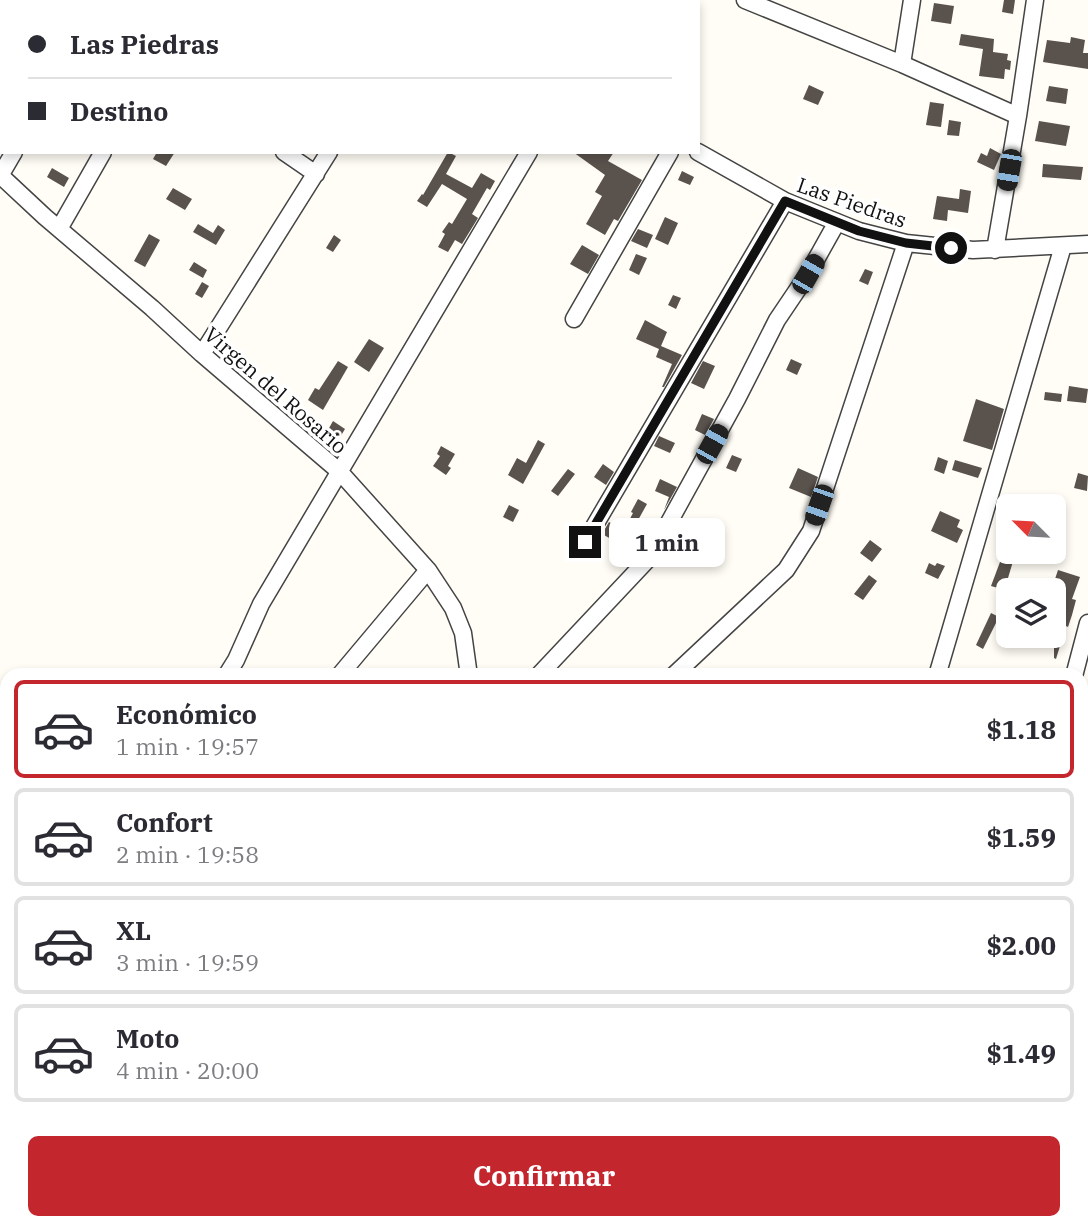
<!DOCTYPE html>
<html lang="es">
<meta charset="utf-8">
<style>
body{margin:0;font-family:"IBM Plex Serif",serif;background:#f2f2f3;color:#2b2b33;height:100vh;display:flex;flex-direction:column;font-size:26px;white-space:nowrap}
*{box-sizing:border-box;margin:0}
p{font-size:23px;color:#7c7c81}
.icon{flex:none;width:38px;height:38px;fill:none;stroke:currentColor;stroke-width:2;stroke-linecap:round;stroke-linejoin:round}
.map{position:relative;flex:1;overflow:hidden}
.drawer{position:absolute;left:0px;top:668px;width:1088px;height:562px;display:flex;flex-direction:column;background:#fff;border-radius:21px 21px 0 0;box-shadow:0 4px 10px #0003}
.drawer>*{flex:none}
.banner{position:absolute;left:0px;top:0px;width:700px;height:154px;box-shadow:0 4px 10px #0003;display:grid;align-content:center;height:154px;padding:0 28px;background:#fff}
.needle{width:46px;rotate:294deg}
.fabs{position:absolute;left:996px;top:494px;display:grid;gap:14px}
.fabs a{display:grid;place-items:center;width:70px;height:70px;border-radius:10px;background:#fff;box-shadow:0 4px 10px #0003;font-size:35px}
.end{position:absolute;width:32px;height:32px;margin:-16px;border:9px solid #111;background:#fff;box-shadow:0 0 0 4px #fff}
.from{border-radius:50%}
.bubble{position:absolute;height:49px;border-radius:10px;background:#fff;box-shadow:0 4px 10px #0003;font-size:23px;font-weight:700;line-height:49px;text-align:center}
.car{position:absolute;width:21px;height:42px;margin:-21px -10px;border-radius:9px;box-shadow:0 0 5px 2px #0007;background:linear-gradient(#222 24%,#8ab4d8 0 40%,#222 0 76%,#8ab4d8 0 86%,#222 0)}
.banner b{display:flex;align-items:center;gap:24px;height:66px;font-size:26px}
.banner b+b{border-top:2px solid #e1e1e2}
.banner i{width:18px;height:18px;background:#2b2b33}
ul{padding:12px 0 0;list-style:none}
li{display:flex;align-items:center;gap:21px;height:98px;margin:0 14px 10px;padding:0 14px;border:4px solid #e1e1e2;border-radius:10px}
li div{flex:1}
li b{display:block;font-size:26px}
li em{font-style:normal;font-weight:700}
li.selected{border-color:#c4262e}
li>.icon{width:63px;height:63px;stroke-width:1.5}
.button{display:flex;gap:14px;margin-top:auto;padding:14px 28px}
.button a{flex:1;height:80px;border-radius:10px;background:#c4262e;color:#fff;font-size:28px;font-weight:700;line-height:80px;text-align:center}
.map>svg:first-child{display:block}
.building{fill:#5a524d}
.lines{fill:none;stroke-linecap:round;stroke-linejoin:round}
.minor-casing{stroke:#444;stroke-width:19}
.minor{stroke:#fff;stroke-width:16}
.route{stroke:#111;stroke-width:9}
.labels{text-anchor:middle;dominant-baseline:central;stroke-width:7;stroke-linejoin:round;paint-order:stroke}
.street-label{font-size:21px;fill:#111;stroke:#fff}
</style>
<div class="map">
<svg width="1088" height="1229" viewBox="0 0 1088 1229">
<rect width="100%" height="100%" fill="#fffdf5"/>
<path class="building" d="M1004,0H1015L1013,14L1002,12Z
M934,3L954,6L951,24L931,21Z
M961,34L994,39L993,52L1008,54L1007,60L1011,61L1010,70L1005,69L1004,79L979,76L983,49L959,45Z
M1071,37L1085,40L1083,53H1088V69L1043,62L1047,40L1070,43Z
M809,85L824,92L818,105L803,99Z
M1049,86L1068,89L1066,104L1046,101Z
M930,102L944,104L941,127L926,125Z
M949,120L961,122L959,136L947,135Z
M1039,121L1070,126L1066,146L1035,141Z
M990,148L1001,154L994,170L977,162L981,153L987,156Z
M157,152H175L166,166L153,159Z
M448,152L456,156L446,174L472,188L481,173L495,181L490,190L487,188L472,214L478,218L462,244L455,240L448,252L438,247L445,234L442,232L449,222L452,224L467,199L442,184L427,207L417,201L422,194L423,195Z
M573,152H614L608,161L642,180L618,221L614,219L605,235L586,224L602,196L595,192L605,175Z
M1043,164L1083,167L1081,180L1042,177Z
M52,168L69,178L64,187L47,177Z
M682,171L694,177L690,185L678,180Z
M173,188L192,199L185,210L166,199Z
M960,189L971,191L968,213L948,210L947,221L933,219L937,196L959,199Z
M665,217L678,223L668,245L655,239Z
M198,224L213,233L218,225L225,230L216,245L193,232Z
M638,229L653,235L647,248L631,241Z
M149,234L160,240L145,267L134,261Z
M334,235L341,240L333,252L326,248Z
M582,245L599,255L588,274L570,264Z
M636,254L647,258L639,275L629,270Z
M194,262L207,270L203,278L189,270Z
M865,269L873,272L868,285L859,281Z
M202,282L209,286L202,298L195,294Z
M673,295L681,298L676,309L668,305Z
M645,320L667,332L661,346L682,355L664,387H662L672,364L656,357L659,349L636,339Z
M369,339L384,348L369,372L354,362Z
M791,359L802,364L797,375L786,370Z
M338,361L348,367L323,410L308,400L315,388L319,390Z
M703,361L715,366L704,389L691,383Z
M1069,386L1088,389L1086,403L1067,401Z
M1045,392L1062,394L1061,402L1044,400Z
M976,399L1004,409L992,450L963,441Z
M300,407L308,412L301,423L293,418Z
M702,414L714,419L705,435L695,430Z
M333,421L345,429L336,444L324,437Z
M659,436L675,443L670,453L654,446Z
M538,440L545,444L523,484L508,475L517,458L526,463Z
M441,446L455,454L448,466L451,468L446,475L433,466L440,456L437,454Z
M732,455L742,459L736,472L726,468Z
M938,457L948,461L944,474L934,470Z
M955,460L982,468L978,478L952,470Z
M603,464L614,472L606,485L594,477Z
M798,468L818,477L811,497L789,488Z
M568,469L575,474L558,496L551,491Z
M1078,473L1088,476L1087,491L1074,488Z
M660,479L677,487L664,510L669,497L655,491Z
M638,499L647,504L637,522L650,529L643,543L623,532L633,513L631,512Z
M509,505L519,510L513,522L503,517Z
M940,511L960,520L957,527L963,530L957,543L931,531Z
M609,522L620,528L613,540L602,534Z
M870,540L882,549L872,562L860,553Z
M1003,554L1014,558L1008,578L1040,588L1039,590H1005L991,586Z
M929,563L935,566L937,563L945,566L938,579L925,573Z
M1058,570L1080,577L1072,599L1076,600L1072,615L1068,627L1066,626L1056,659L1054,658V632L1061,609L1055,607L1062,585L1054,582Z
M869,575L877,581L863,600L854,594Z
M991,613L999,617L983,649L976,645Z"/>
<g class="lines">
<defs>
<path id="minor" d="M451,0L454,2
M745,0L902,64L1018,116
M48,2L49,0
M102,2L103,0
M189,2L190,0
M424,2L425,0
M651,2V0
M902,64L912,0
M0,78L2,75
M284,152L316,174
M698,152L785,201L859,231L906,243L973,250L1088,244
M0,175L45,217L152,308L202,354L340,472L428,570L453,608L463,633L469,676
M0,176L14,152
M59,229L103,152
M995,250L1018,116L1035,0
M574,319L670,152
M202,354L329,152
M585,542L785,201
M226,676L236,660L261,604L529,152
M339,676L428,570
M538,676L650,557L737,399L777,320L808,274L837,222
M673,676L786,570L811,531L906,243
M937,676L1063,246
M1074,676L1088,623
M1082,804L1088,807
M1082,979L1088,972
M1082,1153L1088,1147
M902,1223L911,1229
M806,1229L812,1223
M1003,1229L1009,1223"/>
</defs>
<use href="#minor" class="minor-casing"/>
<use href="#minor" class="minor"/>
</g>
<g class="lines">
<path class="route" d="M585,542L785,201L859,231L906,243L951,248"/>
</g>
<g class="labels">
<g class="street-label">
<text transform="translate(852 202) rotate(19)">Las Piedras</text>
<text transform="translate(276 390) rotate(41)">Virgen del Rosario</text>
</g>
</g>
</svg>
<div class="fabs">
<a><svg class="needle" viewBox="-14 -14 28 28"><path d="M0-13l5 13h-10z" fill="#e53935"/><path d="M0 13l5-13h-10z" fill="#7c7c81"/></svg></a>
<a><svg class="icon" aria-label="layers" viewBox="0 0 24 24"><path d="M12 4l9 5-9 5-9-5zM3 14l9 5 9-5"/></svg></a>
</div>
<i class="end from" style="left:951px;top:248px"></i>
<i class="end" style="left:585px;top:542px"></i>
<div class="bubble" style="left:609px;top:518px;width:116px">1 min</div>
<i class="car" style="left:1009px;top:170px;rotate:190deg"></i>
<i class="car" style="left:808px;top:274px;rotate:30deg"></i>
<i class="car" style="left:712px;top:444px;rotate:29deg"></i>
<i class="car" style="left:819px;top:505px;rotate:199deg"></i>
<div class="banner">
<b><i class="from"></i>Las Piedras</b>
<b><i></i>Destino</b>
</div>
<section class="drawer">
<ul>
<li class="selected"><svg class="icon" aria-label="car" viewBox="0 0 24 24"><path d="M5 17H2v-5l4-1 3-4h7l3 4 3 1v5h-3M9 17h6M6 11h13"/><circle cx="7" cy="17" r="2"/><circle cx="17" cy="17" r="2"/></svg><div><b>Económico</b><p>1 min · 19:57</p></div><em>$1.18</em></li>
<li><svg class="icon" aria-label="car" viewBox="0 0 24 24"><path d="M5 17H2v-5l4-1 3-4h7l3 4 3 1v5h-3M9 17h6M6 11h13"/><circle cx="7" cy="17" r="2"/><circle cx="17" cy="17" r="2"/></svg><div><b>Confort</b><p>2 min · 19:58</p></div><em>$1.59</em></li>
<li><svg class="icon" aria-label="car" viewBox="0 0 24 24"><path d="M5 17H2v-5l4-1 3-4h7l3 4 3 1v5h-3M9 17h6M6 11h13"/><circle cx="7" cy="17" r="2"/><circle cx="17" cy="17" r="2"/></svg><div><b>XL</b><p>3 min · 19:59</p></div><em>$2.00</em></li>
<li><svg class="icon" aria-label="car" viewBox="0 0 24 24"><path d="M5 17H2v-5l4-1 3-4h7l3 4 3 1v5h-3M9 17h6M6 11h13"/><circle cx="7" cy="17" r="2"/><circle cx="17" cy="17" r="2"/></svg><div><b>Moto</b><p>4 min · 20:00</p></div><em>$1.49</em></li>
</ul>
<div class="button"><a>Confirmar</a></div>
</section>
</div>
